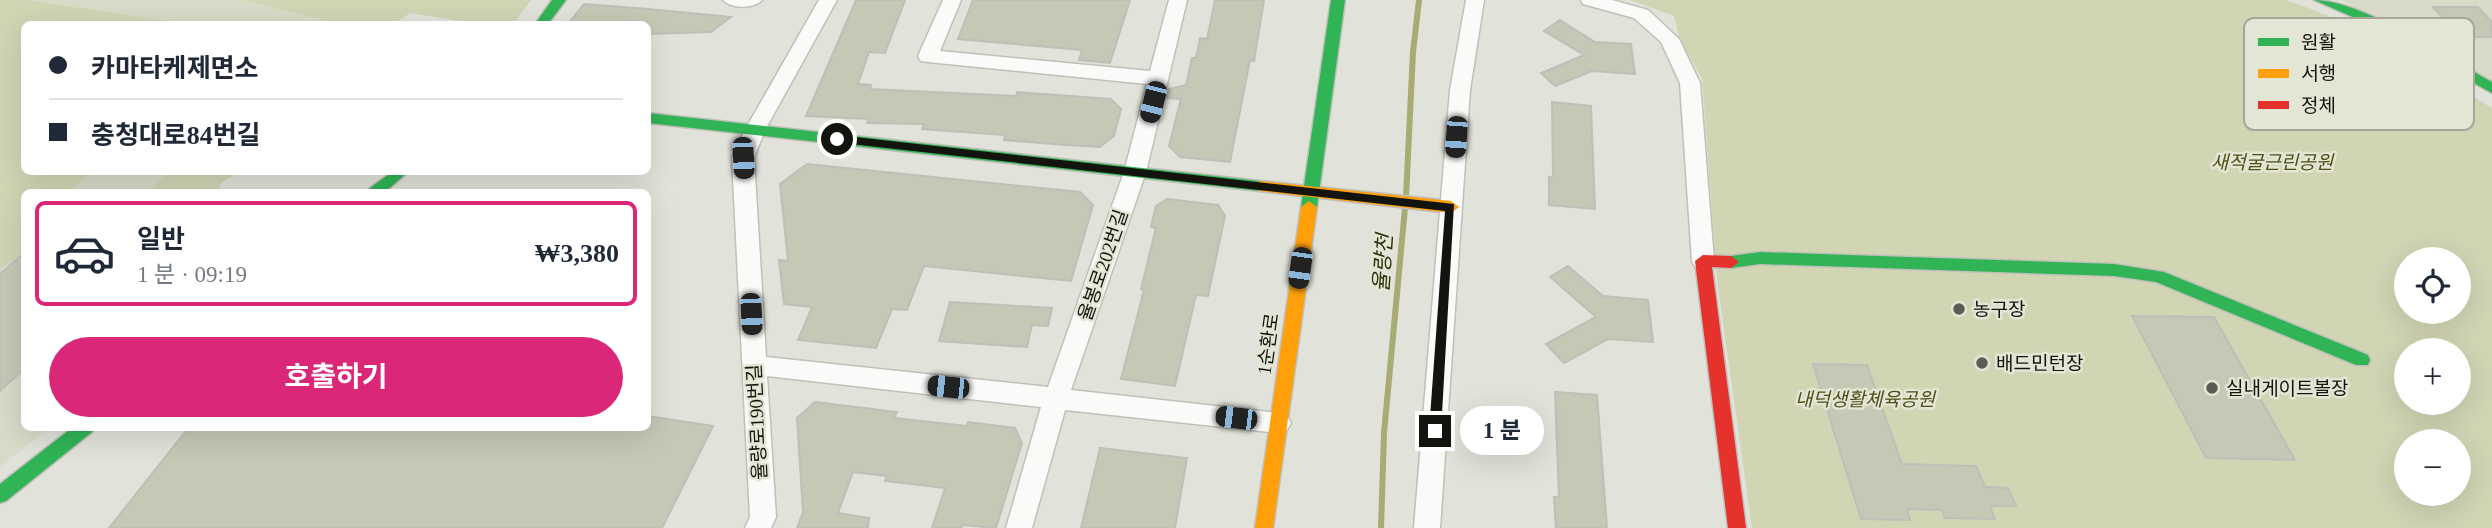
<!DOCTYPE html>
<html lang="ko">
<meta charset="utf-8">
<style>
body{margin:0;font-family:"Times New Roman","Noto Sans KR",serif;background:#f6f6f7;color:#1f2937;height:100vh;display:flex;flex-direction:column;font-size:26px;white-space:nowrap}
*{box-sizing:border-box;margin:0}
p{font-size:23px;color:#747a83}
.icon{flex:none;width:38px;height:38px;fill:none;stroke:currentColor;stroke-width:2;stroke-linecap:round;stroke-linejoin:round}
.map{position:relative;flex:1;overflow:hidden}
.details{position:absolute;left:21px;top:189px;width:630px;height:242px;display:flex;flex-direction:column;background:#fff;border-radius:10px;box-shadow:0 7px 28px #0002}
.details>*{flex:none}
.banner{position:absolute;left:21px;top:21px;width:630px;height:154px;border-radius:10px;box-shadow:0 7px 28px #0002;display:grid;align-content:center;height:154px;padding:0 28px;background:#fff}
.buttons{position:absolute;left:2394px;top:247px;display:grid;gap:14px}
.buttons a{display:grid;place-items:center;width:77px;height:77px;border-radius:50%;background:#fff;box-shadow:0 7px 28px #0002;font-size:35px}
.end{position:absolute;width:32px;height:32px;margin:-16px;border:9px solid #14140e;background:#fff;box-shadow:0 0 0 4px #fff}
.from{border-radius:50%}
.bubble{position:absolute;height:49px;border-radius:24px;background:#fff;box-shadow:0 7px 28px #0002;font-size:23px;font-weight:700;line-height:49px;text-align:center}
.car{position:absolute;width:21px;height:42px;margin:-21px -10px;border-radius:9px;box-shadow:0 0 5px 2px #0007;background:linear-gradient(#222 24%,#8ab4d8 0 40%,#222 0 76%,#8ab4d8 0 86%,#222 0)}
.banner b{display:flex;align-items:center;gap:24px;height:66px;font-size:26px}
.banner b+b{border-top:2px solid #e0e1e3}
.banner i{width:18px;height:18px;background:#1f2937}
ul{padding:12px 0 0;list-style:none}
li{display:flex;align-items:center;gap:21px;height:105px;margin:0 14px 10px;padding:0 14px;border:4px solid #e0e1e3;border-radius:10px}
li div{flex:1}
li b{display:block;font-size:26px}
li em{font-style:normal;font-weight:700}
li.current{border-color:#db2777}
li>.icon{width:63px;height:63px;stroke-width:1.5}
.action{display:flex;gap:14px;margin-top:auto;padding:14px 28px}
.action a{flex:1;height:80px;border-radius:42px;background:#db2777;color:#fff;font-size:28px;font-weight:700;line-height:80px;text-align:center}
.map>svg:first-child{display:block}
.built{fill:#d9dac8}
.green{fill:#d2d5b4;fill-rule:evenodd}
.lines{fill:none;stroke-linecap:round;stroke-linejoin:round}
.stream{stroke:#a8ab74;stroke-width:6}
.building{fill:#c6c7b5;stroke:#bebfb8;stroke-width:2}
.street-casing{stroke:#bfc0b9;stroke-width:3}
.fast-casing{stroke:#bfc0b9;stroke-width:3}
.slow-casing{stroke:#bfc0b9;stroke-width:3}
.jam-casing{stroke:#bfc0b9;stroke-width:3}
.street{fill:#fafbf9;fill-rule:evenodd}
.fast{fill:#30b455;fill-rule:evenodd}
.slow{fill:#ff9f0a;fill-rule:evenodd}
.jam{fill:#e5322d;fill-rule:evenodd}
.route{fill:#14140e}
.poi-dot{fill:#5c5c55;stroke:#e4e6d5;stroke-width:2.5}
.labels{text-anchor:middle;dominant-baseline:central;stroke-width:5;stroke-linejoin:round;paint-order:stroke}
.park-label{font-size:19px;font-style:italic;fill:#4d4f17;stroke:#e4e6d5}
.street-label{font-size:19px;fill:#14140e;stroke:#e4e6d5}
.poi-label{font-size:19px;fill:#14140e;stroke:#e4e6d5;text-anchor:start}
.water-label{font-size:21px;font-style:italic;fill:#2c2e0c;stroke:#e4e6d5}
.key{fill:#e4e6d5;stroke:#a6a799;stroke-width:2}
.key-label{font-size:19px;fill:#14140e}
</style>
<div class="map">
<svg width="2492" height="528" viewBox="0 0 2492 528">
<rect width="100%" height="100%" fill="#e1e2d9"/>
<path class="built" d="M0,0H375L394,24H24V172H237L220,184V192H24V427H50L0,467Z
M2342,0H2492V83Z"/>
<path class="green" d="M0,0H27L186,24H24V172H91L69,192H24V252L0,269Z
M244,0H531L513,24H479L410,13L394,24H339Z
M1630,0H2286C2362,25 2424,67 2492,108V528H1752L1717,280L1702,78L1680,40L1674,16ZM2406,259H2459V312H2406ZM2406,350H2459V402H2406ZM2406,441H2459V494H2406Z
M170,172H237L220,184V192H162L149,190Z"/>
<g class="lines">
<path class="stream" d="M1406,197L1413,52L1419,0
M1381,528L1384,433L1405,208"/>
</g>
<path class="building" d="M856,0H905L885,53L869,52L858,84L871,85L870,89L1016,96L1017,92L1111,99L1121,109L1114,136L1100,147L1066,145L1004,140L1005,135L922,129L924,124L867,123L869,119L806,116Z
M973,0H1130L1110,63L1079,60L1082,50L958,39Z
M1215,0H1264L1254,61L1250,60L1230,162L1180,157L1169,146L1181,99L1166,98L1169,89L1186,85L1192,58H1196L1200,38L1207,39Z
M584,4L648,9L731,17L711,32L648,34V24H568Z
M2433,7H2478L2492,22V37H2460Z
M1560,20L1595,42L1631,44L1635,74L1592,71L1555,86L1541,73L1584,55L1544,31Z
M1552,102L1591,106L1595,209L1549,205V177H1553Z
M807,164L1080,192L1093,205L1071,281L924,266L907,310L892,309L876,348L798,340L812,307L784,304L779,260L788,261L780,184Z
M1167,199L1218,205L1225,216L1208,296L1196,295L1175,386L1121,379L1144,290L1141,289L1156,228L1151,227L1156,206Z
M24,253V369L0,391V274Z
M1568,266L1603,296L1648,300L1653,342L1608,339L1564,363L1546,344L1596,317L1550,277Z
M950,302L1052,308L1048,326L1032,325L1027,347L939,341Z
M2132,316L2214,317L2295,460L2206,458Z
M1813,364L1867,365L1902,464L1976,466L1985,487L2008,488L2016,506H1990L1995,519L1945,518L1942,510L1907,509L1910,520L1861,519Z
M1555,392L1597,395L1607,528H1556L1554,497H1559Z
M815,402L897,412L894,418L967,426L968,422L1015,428L1022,443L996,528L962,525V528H932L945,488L885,481L887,476L853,472L838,513L869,518L868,528H797L803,512L797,418Z
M648,416L713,426L662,528H109L189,427H648Z
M1100,448L1187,458L1175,528H1081Z"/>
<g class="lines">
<defs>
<path id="street" d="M723,0H762C754,9 731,9 723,0Z
M819,0H837L765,130L754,158L766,357L1048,387L1124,172L1147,84L928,62L921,61L918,56L943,0H961L940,51L1150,71L1169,0H1187L1146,172L1071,390L1278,413L1287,416L1291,423L1287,430L1278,433L1065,410L1032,528H1006L1041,407L767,376L776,517L771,528H745L750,517L732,158L745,130Z
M1466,0H1484L1470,90L1440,528H1414L1450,90Z
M1581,0H1612L1648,10L1679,39L1700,83L1714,261L1711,267L1703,270L1695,267L1692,261L1680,83L1661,42L1634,18L1583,4Z"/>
<path id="fast" d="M552,0H566L548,24H535Z
M1331,0H1345L1317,207L1309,213L1301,207Z
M2314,0C2362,0 2447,57 2492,82V93L2355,18Z
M648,113L1260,181L1267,186L1260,191L648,123Z
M392,172H408L385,192H368L370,188Z
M1760,252L2114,264L2164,272L2368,355L2370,360L2368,365H2356L2156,282L2114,276L1760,264L1731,268L1723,262L1731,256Z
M73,427H95L92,432L6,501L0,503V484Z"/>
<path id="slow" d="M1260,181L1451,201L1459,207L1451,213L1260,191L1253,186Z
M1309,201L1317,207L1273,528H1255L1301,207Z"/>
<path id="jam" d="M1703,255L1731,256L1739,262L1731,268L1712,267L1746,528H1728L1695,261Z"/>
</defs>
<use href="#street" class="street-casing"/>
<use href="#fast" class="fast-casing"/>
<use href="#slow" class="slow-casing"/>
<use href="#jam" class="jam-casing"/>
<use href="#street" class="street"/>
<use href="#fast" class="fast"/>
<use href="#slow" class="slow"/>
<use href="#jam" class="jam"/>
</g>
<path class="route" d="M837,135L1454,204L1441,431L1435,437L1429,431L1445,211L833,142L831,139Z"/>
<g class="poi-dot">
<circle cx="1959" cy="309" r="7"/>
<circle cx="1982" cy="363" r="7"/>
<circle cx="2212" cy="388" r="7"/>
</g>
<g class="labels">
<g class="park-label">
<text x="2272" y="162">새적굴근린공원</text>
<text x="1865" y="399">내덕생활체육공원</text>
</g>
<g class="street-label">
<text transform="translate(1103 265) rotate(-71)">율봉로202번길</text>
<text transform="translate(1268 344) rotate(-82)">1순환로</text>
<text transform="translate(757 422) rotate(-93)">율량로190번길</text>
</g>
<g class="poi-label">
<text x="1973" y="309">농구장</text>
<text x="1996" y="363">배드민턴장</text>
<text x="2226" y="388">실내게이트볼장</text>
</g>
<g class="water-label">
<text transform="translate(1383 263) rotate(-86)">율량천</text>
</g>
</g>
<rect x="2244" y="18" width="230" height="112" rx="10" class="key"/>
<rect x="2258" y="38" width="31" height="8" fill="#30b455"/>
<rect x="2258" y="69" width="31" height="9" fill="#ff9f0a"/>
<rect x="2258" y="101" width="31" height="8" fill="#e5322d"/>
<g class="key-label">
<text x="2301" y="49">원활</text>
<text x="2301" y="80">서행</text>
<text x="2301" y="112">정체</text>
</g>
</svg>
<div class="buttons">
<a><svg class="icon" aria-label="locate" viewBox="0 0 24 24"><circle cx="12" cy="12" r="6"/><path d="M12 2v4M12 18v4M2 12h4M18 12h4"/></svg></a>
<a>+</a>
<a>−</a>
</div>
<i class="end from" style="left:837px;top:139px"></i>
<i class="end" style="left:1435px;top:431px"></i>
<div class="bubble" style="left:1460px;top:406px;width:84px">1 분</div>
<i class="car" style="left:1153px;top:102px;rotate:194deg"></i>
<i class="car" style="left:1456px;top:137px;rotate:184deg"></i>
<i class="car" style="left:743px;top:158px;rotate:177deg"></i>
<i class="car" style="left:1300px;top:268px;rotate:188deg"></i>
<i class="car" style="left:751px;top:314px;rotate:177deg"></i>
<i class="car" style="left:948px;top:387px;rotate:276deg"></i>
<i class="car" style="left:1236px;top:418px;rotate:277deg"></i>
<div class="banner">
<b><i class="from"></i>카마타케제면소</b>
<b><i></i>충청대로84번길</b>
</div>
<section class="details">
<ul>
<li class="current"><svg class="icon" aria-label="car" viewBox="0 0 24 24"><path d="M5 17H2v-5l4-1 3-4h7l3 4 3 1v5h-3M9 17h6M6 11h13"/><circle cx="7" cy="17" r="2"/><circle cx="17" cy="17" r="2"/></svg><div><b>일반</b><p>1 분 · 09:19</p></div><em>₩3,380</em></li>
</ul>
<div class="action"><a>호출하기</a></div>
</section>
</div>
